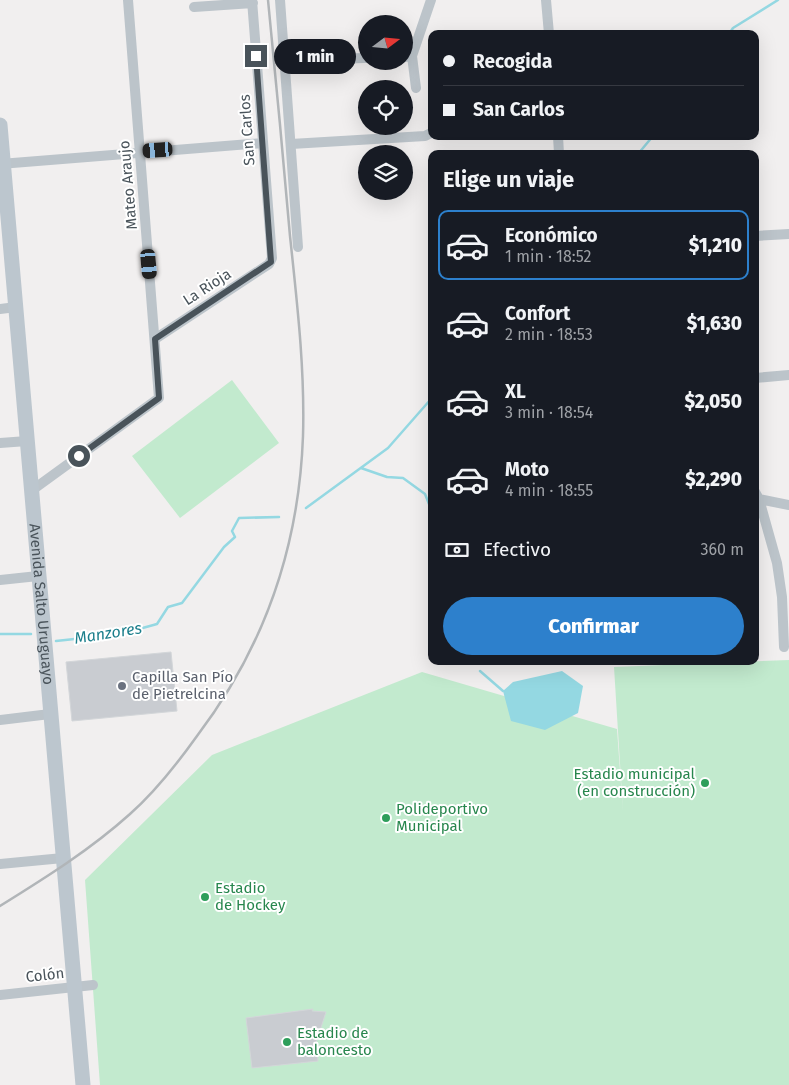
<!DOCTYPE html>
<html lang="es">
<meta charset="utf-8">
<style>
body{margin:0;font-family:"Fira Sans",sans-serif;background:#242831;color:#f1f3f6;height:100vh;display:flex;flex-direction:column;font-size:19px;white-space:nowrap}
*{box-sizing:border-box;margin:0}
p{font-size:16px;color:#9ea1a6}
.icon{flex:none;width:28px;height:28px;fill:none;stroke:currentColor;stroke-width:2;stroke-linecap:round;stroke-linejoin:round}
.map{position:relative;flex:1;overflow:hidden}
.sheet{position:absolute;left:428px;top:150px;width:331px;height:515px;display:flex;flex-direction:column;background:#171b24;border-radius:10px;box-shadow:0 5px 20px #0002}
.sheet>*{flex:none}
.top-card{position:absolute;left:428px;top:30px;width:331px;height:110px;border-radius:10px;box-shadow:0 5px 20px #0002;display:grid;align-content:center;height:110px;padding:0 15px;background:#171b24}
.needle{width:32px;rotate:74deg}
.buttons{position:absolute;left:358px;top:15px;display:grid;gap:10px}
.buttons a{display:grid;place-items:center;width:55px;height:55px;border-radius:50%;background:#171b24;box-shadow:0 5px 20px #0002;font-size:25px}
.end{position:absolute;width:22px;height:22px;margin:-11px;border:6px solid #49535a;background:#fff;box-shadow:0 0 0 2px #fff}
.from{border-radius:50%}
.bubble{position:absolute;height:35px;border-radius:18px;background:#171b24;box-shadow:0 5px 20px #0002;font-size:16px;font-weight:800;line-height:35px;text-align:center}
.car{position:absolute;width:15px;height:30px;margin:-15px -8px;border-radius:6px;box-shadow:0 0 4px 1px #0007;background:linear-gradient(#222 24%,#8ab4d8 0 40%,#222 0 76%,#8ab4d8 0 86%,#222 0)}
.top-card b{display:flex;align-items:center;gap:18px;height:48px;font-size:19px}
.top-card b+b{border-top:1px solid #363941}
.top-card i{width:12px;height:12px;background:#f1f3f6}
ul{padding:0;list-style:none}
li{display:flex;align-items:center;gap:15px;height:70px;margin:0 10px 8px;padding:0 5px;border:2px solid transparent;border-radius:10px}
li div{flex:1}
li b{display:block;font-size:19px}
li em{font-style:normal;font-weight:800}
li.on{border-color:#2d80cc}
li>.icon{width:45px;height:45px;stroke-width:1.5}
h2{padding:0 15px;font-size:22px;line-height:60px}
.pay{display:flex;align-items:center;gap:12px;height:55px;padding:0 15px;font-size:19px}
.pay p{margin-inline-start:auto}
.primary-button{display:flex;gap:10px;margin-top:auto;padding:10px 15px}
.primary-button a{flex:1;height:58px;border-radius:30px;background:#2d80cc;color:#fff;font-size:20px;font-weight:800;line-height:58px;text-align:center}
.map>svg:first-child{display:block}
.green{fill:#c2eace}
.water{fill:#94d8e2}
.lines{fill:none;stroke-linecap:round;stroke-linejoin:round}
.stream{stroke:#94d8e2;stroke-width:2.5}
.building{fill:#c9ccd1;stroke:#d3d6d9}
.street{stroke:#bcc4ca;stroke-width:10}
.secondary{stroke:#bcc6ce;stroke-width:15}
.rail{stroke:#b1b5b8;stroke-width:2.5}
.route{stroke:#49535a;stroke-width:6}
.worship-dot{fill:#6b7280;stroke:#fff;stroke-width:2}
.leisure-dot{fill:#2e9e5b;stroke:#fff;stroke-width:2}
.labels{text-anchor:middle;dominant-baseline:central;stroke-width:4;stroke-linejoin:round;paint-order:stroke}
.street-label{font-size:15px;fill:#49535a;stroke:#fff}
.worship-label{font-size:15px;fill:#5b616d;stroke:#fff;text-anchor:start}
.leisure-label{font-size:15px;fill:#27864d;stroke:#fff;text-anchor:start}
.water-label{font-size:16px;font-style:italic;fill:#1b7e8b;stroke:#fff}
</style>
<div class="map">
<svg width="789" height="1085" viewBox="0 0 789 1085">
<rect width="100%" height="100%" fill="#f1efef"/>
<path class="green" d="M232,380L279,443L180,518L132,456Z
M789,660V1085H100L85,880L212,755L422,672L617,729L623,812L614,667Z"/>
<path class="water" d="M562,671L583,686L578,713L545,730L511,721L503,691L513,682Z"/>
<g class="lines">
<path class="stream" d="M729,34L733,28L778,0
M638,154L653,136
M361,468L387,477L403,478L425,494L431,509
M306,508L388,448L431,399
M0,634H31
M56,641L121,634L157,624L168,607L182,603L224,547L235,537L232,531L239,518L279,517
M480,671L503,691"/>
</g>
<path class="building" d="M171,652L177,711L72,721L66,662Z
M313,1009L312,1011L326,1012L316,1043L318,1061L252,1068L246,1018Z"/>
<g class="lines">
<path class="street" d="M280,0L298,247
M546,0L549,34
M194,7L253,3
M412,56L416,88
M404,57L412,56L431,0
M285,60L366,58
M558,136L559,154
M291,144L425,136L431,133
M0,164L263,143
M755,236L789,234
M0,309L16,307
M155,339L269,264L272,258L252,0
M755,378L789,375
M0,443L27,441
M31,491L159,398L128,0
M755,492L759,499L777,563L782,597L784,647
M759,499L789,505
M0,580L38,576
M0,720L50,714
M0,864L63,858
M0,995L93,985"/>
<path class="secondary" id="s1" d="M0,125L83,1085"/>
<path class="rail" d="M0,906C45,878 90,850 130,814C156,791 177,764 197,736C264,648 299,547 303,436C305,369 297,302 290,236C283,157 276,79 268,0"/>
</g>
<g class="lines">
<path class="route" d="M79,456L159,398L155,339L271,262L256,56"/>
</g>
<circle class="worship-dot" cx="122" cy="686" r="5"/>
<g class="leisure-dot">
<circle cx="705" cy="783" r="5"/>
<circle cx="386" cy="818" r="5"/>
<circle cx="205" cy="897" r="5"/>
<circle cx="287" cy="1042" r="5"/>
</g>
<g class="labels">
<g class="street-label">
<text transform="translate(247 130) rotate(-94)">San Carlos</text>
<text transform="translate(128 185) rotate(-95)">Mateo Araujo</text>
<text transform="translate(207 287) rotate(-33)">La Rioja</text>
<text stroke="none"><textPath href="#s1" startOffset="481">Avenida Salto Uruguayo</textPath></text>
<text transform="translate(45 975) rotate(-6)">Colón</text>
</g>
<g class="worship-label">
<text x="132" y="677">Capilla San Pío<tspan x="132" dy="17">de Pietrelcina</tspan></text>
</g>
<g class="leisure-label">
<text x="695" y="774" text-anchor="end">Estadio municipal<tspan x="695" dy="17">(en construcción)</tspan></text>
<text x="396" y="809">Polideportivo<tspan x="396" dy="17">Municipal</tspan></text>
<text x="215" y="888">Estadio<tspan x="215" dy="17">de Hockey</tspan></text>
<text x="297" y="1033">Estadio de<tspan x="297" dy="17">baloncesto</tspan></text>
</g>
<g class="water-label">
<text transform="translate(108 633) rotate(-9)">Manzores</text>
</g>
</g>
</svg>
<div class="buttons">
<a><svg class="needle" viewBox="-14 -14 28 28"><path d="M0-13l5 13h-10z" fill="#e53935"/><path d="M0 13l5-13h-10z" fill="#9ea1a6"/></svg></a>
<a><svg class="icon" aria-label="locate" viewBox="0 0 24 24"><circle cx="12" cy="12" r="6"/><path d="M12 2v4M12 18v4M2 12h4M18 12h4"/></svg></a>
<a><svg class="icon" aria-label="layers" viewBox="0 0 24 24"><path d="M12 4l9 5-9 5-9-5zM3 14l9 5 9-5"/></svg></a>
</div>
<i class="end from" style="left:79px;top:456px"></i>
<i class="end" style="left:256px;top:56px"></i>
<div class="bubble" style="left:274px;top:39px;width:82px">1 min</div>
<i class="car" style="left:158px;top:150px;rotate:266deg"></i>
<i class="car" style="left:149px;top:264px;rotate:175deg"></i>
<div class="top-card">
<b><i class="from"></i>Recogida</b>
<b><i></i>San Carlos</b>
</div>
<section class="sheet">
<h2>Elige un viaje</h2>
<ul>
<li class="on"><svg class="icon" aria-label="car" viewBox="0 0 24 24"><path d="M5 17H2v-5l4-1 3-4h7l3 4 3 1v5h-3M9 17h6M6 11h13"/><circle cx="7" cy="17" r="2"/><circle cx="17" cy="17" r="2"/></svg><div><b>Económico</b><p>1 min · 18:52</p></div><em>$1,210</em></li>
<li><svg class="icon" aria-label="car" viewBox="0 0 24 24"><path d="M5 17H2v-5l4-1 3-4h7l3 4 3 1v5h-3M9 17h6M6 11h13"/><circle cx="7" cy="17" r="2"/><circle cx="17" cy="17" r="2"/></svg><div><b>Confort</b><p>2 min · 18:53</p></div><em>$1,630</em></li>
<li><svg class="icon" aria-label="car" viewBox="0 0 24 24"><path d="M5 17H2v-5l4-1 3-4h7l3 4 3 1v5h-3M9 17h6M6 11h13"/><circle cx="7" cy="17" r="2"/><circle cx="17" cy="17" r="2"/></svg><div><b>XL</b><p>3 min · 18:54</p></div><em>$2,050</em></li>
<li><svg class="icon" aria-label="car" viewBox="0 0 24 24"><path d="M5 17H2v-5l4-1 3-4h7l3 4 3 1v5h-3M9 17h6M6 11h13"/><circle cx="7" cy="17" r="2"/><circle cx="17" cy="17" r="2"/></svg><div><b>Moto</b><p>4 min · 18:55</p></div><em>$2,290</em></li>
</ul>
<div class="pay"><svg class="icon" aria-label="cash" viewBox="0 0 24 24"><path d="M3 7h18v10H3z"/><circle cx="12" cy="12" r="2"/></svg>Efectivo<p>360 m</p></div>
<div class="primary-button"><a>Confirmar</a></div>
</section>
</div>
